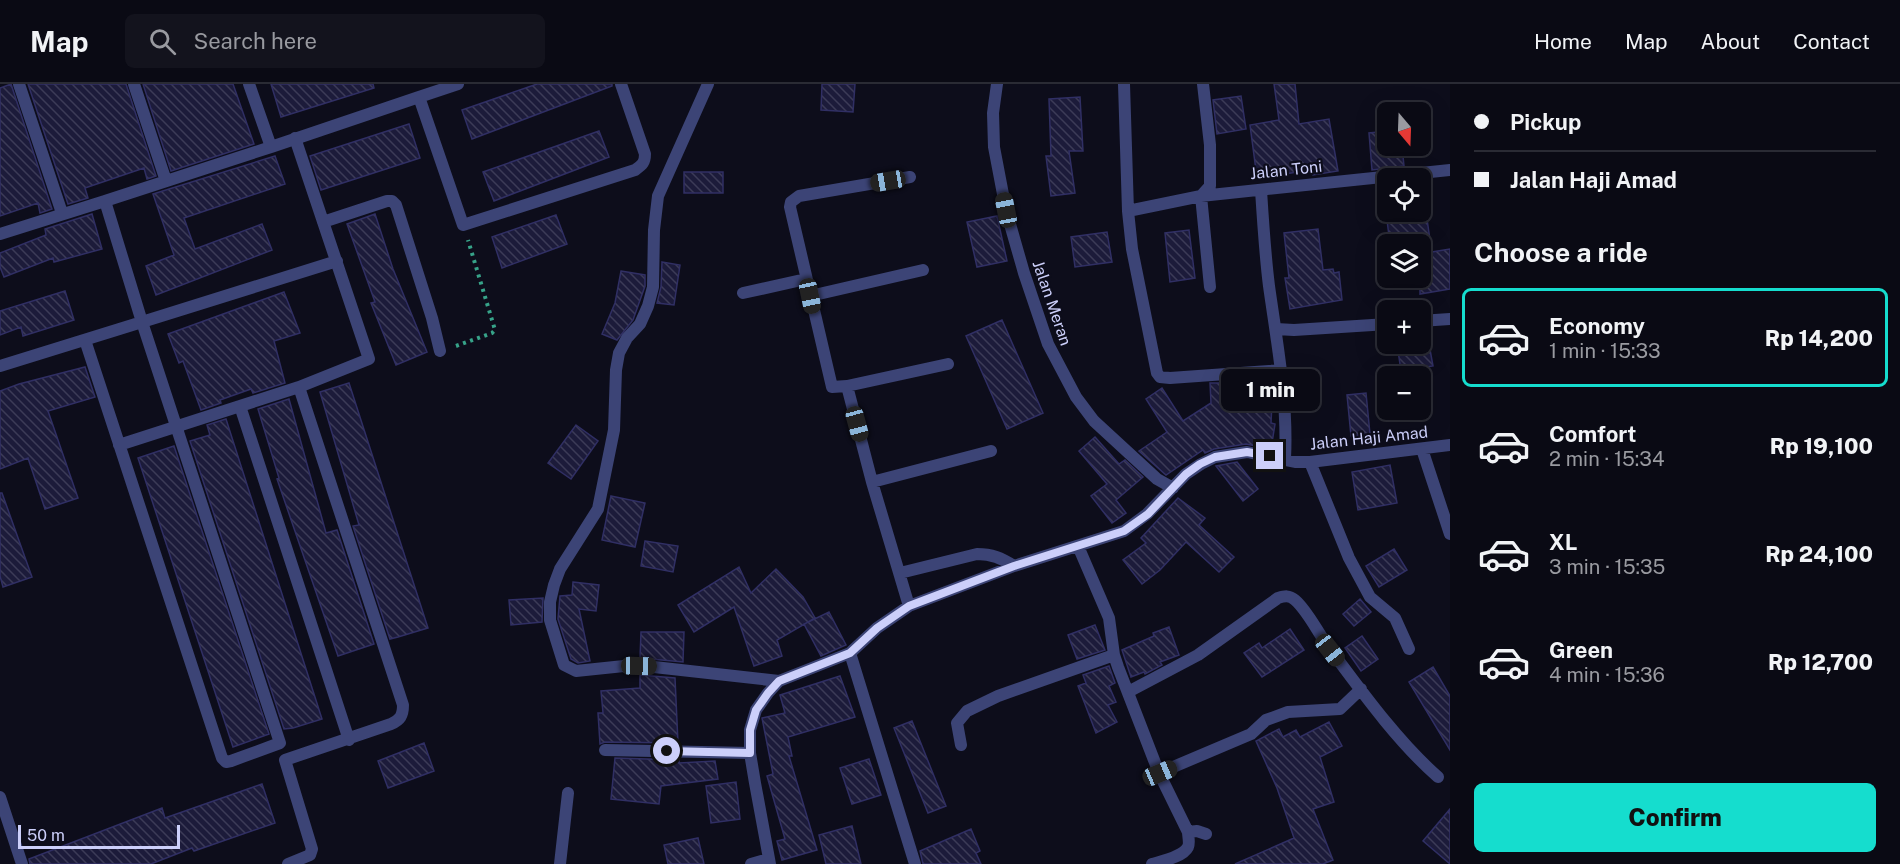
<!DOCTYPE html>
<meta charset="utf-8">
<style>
body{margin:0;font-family:"Public Sans",sans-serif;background:#13131d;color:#f1f3f6;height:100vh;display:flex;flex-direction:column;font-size:22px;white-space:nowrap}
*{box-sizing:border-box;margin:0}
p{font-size:20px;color:#999aa0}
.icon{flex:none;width:33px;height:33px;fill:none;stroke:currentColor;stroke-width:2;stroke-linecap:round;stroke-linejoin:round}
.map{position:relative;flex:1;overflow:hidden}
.panel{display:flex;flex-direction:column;background:#0a0a14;width:450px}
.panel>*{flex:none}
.banner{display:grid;align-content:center;height:132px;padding:0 24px;background:#0a0a14}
.needle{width:39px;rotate:161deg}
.tools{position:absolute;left:1377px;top:18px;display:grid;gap:12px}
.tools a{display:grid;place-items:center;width:54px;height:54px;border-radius:9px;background:#0a0a14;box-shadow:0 6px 24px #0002,0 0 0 2px #2a2b34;font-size:30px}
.scale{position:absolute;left:18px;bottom:15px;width:162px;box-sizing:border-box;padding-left:6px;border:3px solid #cccffa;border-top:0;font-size:16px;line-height:21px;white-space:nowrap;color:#cccffa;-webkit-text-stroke:4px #0d0d1b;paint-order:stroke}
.end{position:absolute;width:27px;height:27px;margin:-14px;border:8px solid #cccffa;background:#111;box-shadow:0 0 0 3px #111}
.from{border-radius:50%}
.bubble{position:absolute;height:42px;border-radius:9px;background:#0a0a14;box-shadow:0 6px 24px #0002,0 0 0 2px #2a2b34;font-size:20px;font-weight:800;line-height:42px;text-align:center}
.car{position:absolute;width:18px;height:36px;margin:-18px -9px;border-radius:8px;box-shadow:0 0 4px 2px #0007;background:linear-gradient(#222 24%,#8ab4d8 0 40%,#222 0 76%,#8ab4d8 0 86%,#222 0)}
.banner b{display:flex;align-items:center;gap:21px;height:57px;font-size:22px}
.banner b+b{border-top:2px solid #2a2b34}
.banner i{width:15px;height:15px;background:#f1f3f6}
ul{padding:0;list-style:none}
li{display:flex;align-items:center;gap:18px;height:99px;margin:0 12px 9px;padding:0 12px;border:3px solid transparent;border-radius:9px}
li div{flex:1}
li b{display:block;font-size:22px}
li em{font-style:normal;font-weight:800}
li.selected{border-color:#15ddce}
li>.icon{width:54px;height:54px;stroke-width:1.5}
h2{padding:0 24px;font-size:27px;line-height:72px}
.button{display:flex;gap:12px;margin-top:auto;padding:12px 24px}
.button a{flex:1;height:69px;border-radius:9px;background:#15ddce;color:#111;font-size:24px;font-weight:800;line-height:69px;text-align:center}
header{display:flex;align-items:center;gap:36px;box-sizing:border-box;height:84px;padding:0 30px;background:#0a0a14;border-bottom:2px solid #2a2b34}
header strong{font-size:28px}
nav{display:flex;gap:33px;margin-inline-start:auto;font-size:21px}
.search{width:420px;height:54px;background:#13131d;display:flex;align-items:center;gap:15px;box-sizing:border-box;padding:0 21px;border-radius:9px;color:#999aa0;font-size:22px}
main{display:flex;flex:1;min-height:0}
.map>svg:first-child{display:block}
.building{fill:url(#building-back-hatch);stroke:#302f64;stroke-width:1.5}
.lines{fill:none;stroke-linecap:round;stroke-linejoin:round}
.path{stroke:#37a389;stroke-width:4;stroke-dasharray:3 4.5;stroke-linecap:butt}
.lane{stroke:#3c4476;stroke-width:12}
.street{stroke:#3c4476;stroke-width:12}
.route{stroke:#cccffa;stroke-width:8}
.labels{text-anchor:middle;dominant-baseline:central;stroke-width:4.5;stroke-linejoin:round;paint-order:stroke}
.street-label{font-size:16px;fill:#cccffa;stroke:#0d0d1b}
</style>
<header>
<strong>Map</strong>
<div class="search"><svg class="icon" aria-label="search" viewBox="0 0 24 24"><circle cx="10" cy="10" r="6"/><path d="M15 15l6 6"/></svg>Search here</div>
<nav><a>Home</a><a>Map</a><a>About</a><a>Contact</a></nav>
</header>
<main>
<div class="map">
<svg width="1450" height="780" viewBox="0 0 1450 780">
<defs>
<pattern id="building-back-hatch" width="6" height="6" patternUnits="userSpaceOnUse" patternTransform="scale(1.5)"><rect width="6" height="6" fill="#1c1b3a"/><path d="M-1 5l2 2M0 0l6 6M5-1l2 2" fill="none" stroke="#3c3b57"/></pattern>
</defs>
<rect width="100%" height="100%" fill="#0d0d1b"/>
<path class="building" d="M11,0L52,125L40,129L38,119L0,132V4Z
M28,0H126L156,92L147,95L144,84L85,104L88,114L68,120Z
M143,0H233L254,60L171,87Z
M271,0H373L374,4L281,33Z
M537,0H612V2L472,55L462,26Z
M822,0H855L853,28L821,26Z
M1274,0H1295L1299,40L1329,35L1338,87L1313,91L1312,86L1257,94L1250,41L1279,36Z
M1241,12L1246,45L1217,50L1213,16Z
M1080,13L1083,67H1069L1075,109L1051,112L1046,72H1051L1049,15Z
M409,40L420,74L321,106L310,72Z
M599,47L609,73L494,117L483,88Z
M1388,47V62H1402L1404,82L1372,86L1369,49Z
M275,72L285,100L184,134L195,165L262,140L272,166L156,211L146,182L174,171L153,110Z
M684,88H723V109H684Z
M1386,128H1426L1430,156L1390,160Z
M92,130L102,165L54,178L53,174L4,193L0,183V169L46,151L45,145Z
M375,130L393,185L427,268L396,281L371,219L375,218L347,140Z
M556,131L567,160L502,184L492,153Z
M997,132L1007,177L977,183L967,138Z
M1318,145L1323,186L1333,185L1334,189L1339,188L1342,216L1290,225L1285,194H1289L1284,149Z
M1189,146L1195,194L1170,198L1165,149Z
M1107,148L1112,178L1075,183L1071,153Z
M1450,165V205L1420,210V170Z
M662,178L680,181L674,221L657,219L661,203Z
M621,187L645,191V202L633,236L617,256L602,250L615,219Z
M65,207L74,236L23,252L21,243L0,251V227Z
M284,208L300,249L274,257L285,299L253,309L251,305L220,316L221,319L201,326L183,277L179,279L168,250Z
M1002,236L1043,329L1007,345L966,252Z
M1397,260H1429L1433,282L1401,287Z
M85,283L95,313L48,327L78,414L45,425L28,374L0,385V307L19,300Z
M1250,297L1273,298L1271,339L1275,340L1271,365L1246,360L1214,365L1205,369L1203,366L1166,391L1139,367L1167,348L1146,315L1162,304L1183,337L1211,319L1210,299H1250Z
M349,299L428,544L398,553L390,555L353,442L359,441L320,308Z
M1366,309L1370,350L1351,352L1347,311Z
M289,315L326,449L337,446L374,560L338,572L277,395L279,394L258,325Z
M226,335L322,635L293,644L284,645L190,357L210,351L207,341Z
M576,341L598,357L571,395L548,379Z
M1095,353L1119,380L1125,376L1143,393L1116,416L1126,429L1112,439L1091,412L1107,400L1079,367Z
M174,362L269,650L233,663L138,374Z
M1237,378L1258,405L1243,417L1216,382Z
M1390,381L1397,419L1358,426L1352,388Z
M0,409H2L32,493L3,503L0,492Z
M611,412L645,419L635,463L602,456Z
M1178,414L1205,434L1199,441L1234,473L1219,488L1186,458L1160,486L1142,500L1123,476L1146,459L1141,454Z
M645,457L678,462L673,488L641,482Z
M1394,465L1407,486L1379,503L1366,482Z
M739,483L751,509L776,485L803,513L815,534L777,556L782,572L754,582L734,523L694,548L678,521Z
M573,498L599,501L596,527L579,525L590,577L578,579L571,575L558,535L560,512L572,511Z
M543,514L542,538L511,541L509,516Z
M1360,515L1371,528L1354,542L1343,530Z
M829,528L846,561L821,572L804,540Z
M1095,541L1105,566L1077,575L1068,551Z
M1169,543L1179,571L1160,578L1162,581L1145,590L1144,588L1131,593L1122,566L1154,552L1153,549Z
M1290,545L1304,566L1262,593L1244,569L1259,559L1262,564Z
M641,548H684L683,578L640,574Z
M1362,552L1378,575L1361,587L1345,564Z
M1109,582L1115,599L1109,602L1116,618L1108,621L1117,638L1096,649L1078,602L1086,599L1083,591Z
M1433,583L1450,612V666L1409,598Z
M640,591L675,594L678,659L605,658L600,660L598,629H603L601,607L640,604Z
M840,592L855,633L788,653L792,672H789L817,766L782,776L777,757L785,755L767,692L773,690L762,634L785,629L780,611Z
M912,637L946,722L928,729L894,644Z
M1329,638L1342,662L1320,673L1334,718L1313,725L1333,776L1323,780H1235L1294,754L1277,704L1256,657L1279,645L1283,653L1296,646L1300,653Z
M424,659L434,687L388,704L378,677Z
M615,674L679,676V679L715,677L718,695L661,702L659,720L611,715Z
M869,675L881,711L852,720L840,684Z
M736,698L740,735L711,739L706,702Z
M262,700L275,739L194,767L192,764L151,780H30L29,775L162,724L165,734Z
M1450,725V780L1423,757Z
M852,742L861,780H826L819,751Z
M971,745L980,767L976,769L981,780H923L920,767Z
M698,754L704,780H668L664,761Z"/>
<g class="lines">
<path class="path" d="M456,262L492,249L495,246L468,156"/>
<path class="lane" d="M19,0L62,129
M134,0L166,97
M249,0L271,63L419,13
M458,0L419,13L463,141L635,86C642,81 645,79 645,70L621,0
M105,117L271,63
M323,138L387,117H392L396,121L432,234L440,267
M0,150L105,117L142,238L337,177
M0,282L142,238L280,659L231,677L226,678L222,674L85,256
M240,322L349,656
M119,361L299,303L369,275L295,54
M0,713L22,780
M288,780L310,771L312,765L285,676L391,640C400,636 403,632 403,621L299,303"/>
<path class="street" d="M708,0L658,112L654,146L653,203L648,222L640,240L627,254L619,269L616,286L614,346L598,425L560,485L554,501L550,518V536L564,581L576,587L624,582L654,583L779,597
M997,0L993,29L994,63L1006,126L1024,189L1048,260L1076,313L1094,337L1157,395L1173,404
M1124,0L1128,127L1132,165L1157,289L1160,293L1170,294L1281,286
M1203,0L1210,61V102L1201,112L1210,203
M910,93L799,112L791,118L790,123L832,303L847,302L948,280
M1261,106C1263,138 1265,170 1269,202C1277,259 1288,317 1285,375
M1128,127L1201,112L1450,86
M743,209L806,195
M810,212L923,186
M1420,237L1450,235
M1276,245L1294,246L1388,240
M847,302L872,398L909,522
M1422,365L1450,450
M1310,378L1349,474L1370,513L1395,534L1409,565
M872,398L991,367
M1078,462L1109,534L1114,571L1118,583L1159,689L1188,748L1197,747L1206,750
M900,489L977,470C992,470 1001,474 1014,482
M850,569L915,780
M1128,608L1198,571L1278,514C1285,512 1289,511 1295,516C1308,527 1319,551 1330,565C1362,608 1398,658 1438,693
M961,661L957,639L967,627L998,612L1114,571
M605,666L750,669
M1159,689L1251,650L1266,636L1288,628L1340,625L1361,605
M560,780L568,709
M751,780L768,775
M770,780L755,699L750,669V646L756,626L768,609L779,597L850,569L877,544L909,522L1014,482L1124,447L1147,430L1186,390L1201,380L1215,373L1247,368L1295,378H1310L1450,361
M1152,780C1162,777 1183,773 1188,763C1190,759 1188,752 1188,748"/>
</g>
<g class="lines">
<path class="route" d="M667,667L750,669V646L756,626L768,609L779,597L850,569L877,544L909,522L1014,482L1124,447L1148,430L1186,390L1200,380L1215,373L1247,368L1270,372"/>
</g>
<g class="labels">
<g class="street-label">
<text transform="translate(1286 86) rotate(-6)">Jalan Toni</text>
<text transform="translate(1052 219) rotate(71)">Jalan Meran</text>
<text transform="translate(1369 354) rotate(-6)">Jalan Haji Amad</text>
</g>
</g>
</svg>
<div class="tools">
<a><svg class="needle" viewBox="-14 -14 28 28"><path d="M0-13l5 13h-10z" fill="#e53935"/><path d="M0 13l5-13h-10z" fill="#999aa0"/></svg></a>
<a><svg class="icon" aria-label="locate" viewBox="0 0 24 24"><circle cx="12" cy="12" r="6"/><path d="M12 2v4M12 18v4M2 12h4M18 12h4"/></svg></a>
<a><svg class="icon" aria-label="layers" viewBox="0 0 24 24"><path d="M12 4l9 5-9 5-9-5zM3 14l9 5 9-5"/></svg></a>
<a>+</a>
<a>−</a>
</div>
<div class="scale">50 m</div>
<i class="end from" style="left:667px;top:667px"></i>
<i class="end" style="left:1270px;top:372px"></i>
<div class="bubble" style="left:1221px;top:285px;width:99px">1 min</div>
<i class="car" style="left:888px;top:97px;rotate:260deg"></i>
<i class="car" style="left:1006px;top:126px;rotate:349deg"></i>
<i class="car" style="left:810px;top:212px;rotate:168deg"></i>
<i class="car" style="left:857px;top:340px;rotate:165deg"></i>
<i class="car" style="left:1330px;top:566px;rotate:142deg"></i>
<i class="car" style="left:639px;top:582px;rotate:91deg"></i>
<i class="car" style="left:1160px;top:689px;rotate:67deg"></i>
</div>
<section class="panel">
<div class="banner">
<b><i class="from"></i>Pickup</b>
<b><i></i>Jalan Haji Amad</b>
</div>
<h2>Choose a ride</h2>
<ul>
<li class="selected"><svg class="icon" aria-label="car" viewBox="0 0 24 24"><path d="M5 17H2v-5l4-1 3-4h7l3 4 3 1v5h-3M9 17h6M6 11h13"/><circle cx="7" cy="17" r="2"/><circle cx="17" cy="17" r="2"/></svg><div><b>Economy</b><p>1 min · 15:33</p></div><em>Rp 14,200</em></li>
<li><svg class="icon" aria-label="car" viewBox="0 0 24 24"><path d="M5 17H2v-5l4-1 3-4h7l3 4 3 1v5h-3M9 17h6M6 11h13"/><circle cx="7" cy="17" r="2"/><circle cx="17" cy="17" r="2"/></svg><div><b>Comfort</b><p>2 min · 15:34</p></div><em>Rp 19,100</em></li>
<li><svg class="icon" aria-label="car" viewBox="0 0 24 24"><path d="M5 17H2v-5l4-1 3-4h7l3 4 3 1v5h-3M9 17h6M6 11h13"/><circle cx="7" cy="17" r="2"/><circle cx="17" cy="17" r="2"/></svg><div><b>XL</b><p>3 min · 15:35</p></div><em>Rp 24,100</em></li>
<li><svg class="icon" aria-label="car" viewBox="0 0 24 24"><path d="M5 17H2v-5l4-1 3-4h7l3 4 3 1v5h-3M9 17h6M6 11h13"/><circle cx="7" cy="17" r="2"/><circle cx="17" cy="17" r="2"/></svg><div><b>Green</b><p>4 min · 15:36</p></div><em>Rp 12,700</em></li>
</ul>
<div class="button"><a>Confirm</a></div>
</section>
</main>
